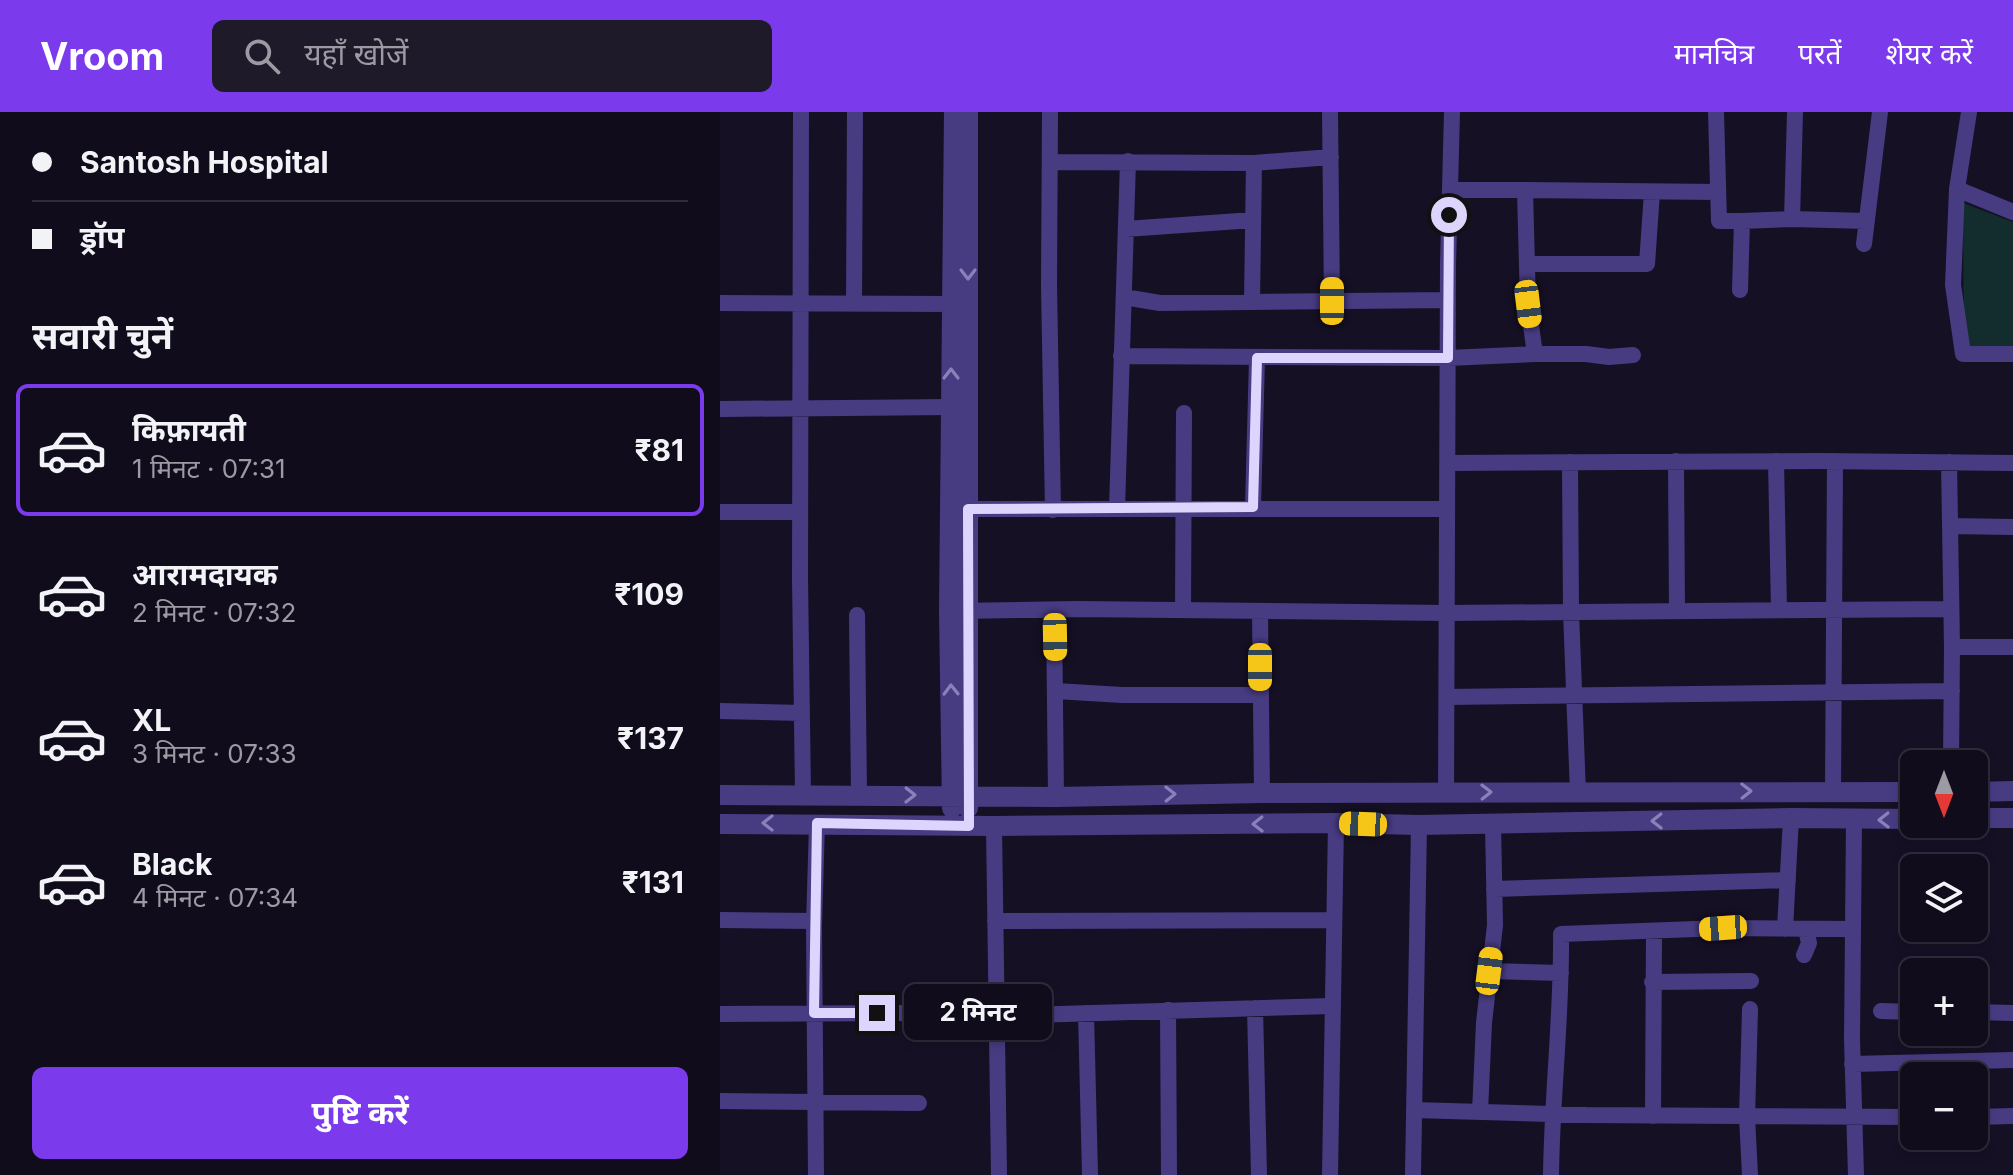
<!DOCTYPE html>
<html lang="hi">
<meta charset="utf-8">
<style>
body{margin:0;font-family:Inter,"Noto Sans Devanagari",sans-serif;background:#1e1a29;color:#f1f3f6;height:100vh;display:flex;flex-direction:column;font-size:30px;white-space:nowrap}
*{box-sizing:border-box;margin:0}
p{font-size:26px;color:#9c9ba3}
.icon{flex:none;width:44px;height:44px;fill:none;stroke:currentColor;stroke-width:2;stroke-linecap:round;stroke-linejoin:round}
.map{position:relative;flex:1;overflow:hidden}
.drawer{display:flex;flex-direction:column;background:#100c1c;width:720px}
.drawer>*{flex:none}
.banner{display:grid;align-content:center;height:176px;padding:0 32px;background:#100c1c}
.needle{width:52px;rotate:180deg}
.fabs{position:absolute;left:1180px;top:638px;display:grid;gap:16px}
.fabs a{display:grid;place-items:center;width:88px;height:88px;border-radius:12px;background:#100c1c;box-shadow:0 4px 12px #0003,0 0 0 2px #302c3b;font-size:40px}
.end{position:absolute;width:36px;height:36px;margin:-18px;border:10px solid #ded5fe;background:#111;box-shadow:0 0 0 4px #111}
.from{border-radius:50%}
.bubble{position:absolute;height:56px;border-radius:12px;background:#100c1c;box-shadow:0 4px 12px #0003,0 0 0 2px #302c3b;font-size:26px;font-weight:700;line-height:56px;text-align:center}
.car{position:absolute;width:24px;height:48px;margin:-24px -12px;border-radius:10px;box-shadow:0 0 6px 2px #0007;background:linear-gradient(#f5c518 24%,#345 0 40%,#f5c518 0 76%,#345 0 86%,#f5c518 0)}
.banner b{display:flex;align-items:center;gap:28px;height:76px;font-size:30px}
.banner b+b{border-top:2px solid #302c3b}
.banner i{width:20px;height:20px;background:#f1f3f6}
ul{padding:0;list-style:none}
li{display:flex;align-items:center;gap:24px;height:132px;margin:0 16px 12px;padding:0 16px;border:4px solid transparent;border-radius:12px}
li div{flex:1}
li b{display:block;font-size:30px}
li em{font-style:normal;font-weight:700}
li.active{border-color:#7c3aed}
li>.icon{width:72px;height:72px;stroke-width:1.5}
h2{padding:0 32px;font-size:36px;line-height:96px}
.primary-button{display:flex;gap:16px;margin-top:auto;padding:16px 32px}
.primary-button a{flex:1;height:92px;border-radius:12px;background:#7c3aed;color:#fff;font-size:32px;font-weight:700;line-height:92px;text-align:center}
header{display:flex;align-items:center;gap:48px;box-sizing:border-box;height:112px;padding:0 40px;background:#7c3aed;color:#fff}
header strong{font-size:38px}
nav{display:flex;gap:44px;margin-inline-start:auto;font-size:28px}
.search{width:560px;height:72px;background:#1e1a29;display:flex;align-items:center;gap:20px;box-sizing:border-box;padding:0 28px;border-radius:12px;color:#9c9ba3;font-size:30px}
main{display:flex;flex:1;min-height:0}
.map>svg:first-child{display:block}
.green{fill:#132d2f}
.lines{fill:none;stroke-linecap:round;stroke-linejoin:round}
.minor{stroke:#473c82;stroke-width:16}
.tertiary{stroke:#473c82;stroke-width:20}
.oneway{stroke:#8b81ba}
.route{stroke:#ded5fe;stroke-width:10}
</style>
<header>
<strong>Vroom</strong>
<div class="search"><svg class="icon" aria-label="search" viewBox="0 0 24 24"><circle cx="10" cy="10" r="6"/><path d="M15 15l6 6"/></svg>यहाँ खोजें</div>
<nav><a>मानचित्र</a><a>परतें</a><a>शेयर करें</a></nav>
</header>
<main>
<section class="drawer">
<div class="banner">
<b><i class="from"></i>Santosh Hospital</b>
<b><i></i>ड्रॉप</b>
</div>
<h2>सवारी चुनें</h2>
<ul>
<li class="active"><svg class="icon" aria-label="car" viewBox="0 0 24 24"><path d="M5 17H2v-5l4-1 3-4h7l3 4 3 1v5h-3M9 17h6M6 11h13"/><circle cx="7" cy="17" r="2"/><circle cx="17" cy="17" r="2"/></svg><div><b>किफ़ायती</b><p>1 मिनट · 07:31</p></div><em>₹81</em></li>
<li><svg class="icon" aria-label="car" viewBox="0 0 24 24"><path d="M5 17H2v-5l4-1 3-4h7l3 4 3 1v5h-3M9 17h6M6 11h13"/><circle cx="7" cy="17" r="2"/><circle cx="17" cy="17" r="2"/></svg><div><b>आरामदायक</b><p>2 मिनट · 07:32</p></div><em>₹109</em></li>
<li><svg class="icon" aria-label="car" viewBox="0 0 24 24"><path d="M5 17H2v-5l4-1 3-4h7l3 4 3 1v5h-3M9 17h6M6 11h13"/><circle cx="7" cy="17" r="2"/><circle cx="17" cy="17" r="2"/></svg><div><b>XL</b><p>3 मिनट · 07:33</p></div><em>₹137</em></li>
<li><svg class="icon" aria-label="car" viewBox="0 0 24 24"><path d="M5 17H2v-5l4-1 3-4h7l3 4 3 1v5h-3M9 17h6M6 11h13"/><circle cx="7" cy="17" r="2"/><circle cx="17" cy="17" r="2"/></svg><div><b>Black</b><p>4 मिनट · 07:34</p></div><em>₹131</em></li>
</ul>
<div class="primary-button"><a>पुष्टि करें</a></div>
</section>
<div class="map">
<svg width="1293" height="1063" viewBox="0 0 1293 1063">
<rect width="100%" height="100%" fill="#161025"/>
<path class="green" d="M1243,91L1293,110V240L1244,241Z"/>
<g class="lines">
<path class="minor" d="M81,0L80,467L83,682
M330,0L329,173L333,398
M610,0L612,189
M996,0L999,109H1022
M331,50L534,51L532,189
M534,51L611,45
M1237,77L1249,0
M730,78H805
M1293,100L1237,77L1233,173L1243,242H1293
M1072,107L1147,109
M406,117L533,108
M1144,132L1160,0
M807,152H927L932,80
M1020,178L1022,109L1072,107L1075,0
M404,185L440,191L728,188
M0,191L232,192
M134,192L135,0
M815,242L808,192L805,78L998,80
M401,244L728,246L815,242H866L889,245L913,243
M0,297L231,295
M956,349L957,499
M1056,349L1059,498
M850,350L851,500L858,681
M1229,350L1232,535
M728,351L1099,349L1293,351
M533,395L537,246
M237,397H727
M397,397L408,49
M0,400H80
M1230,414L1293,415
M334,498L336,685
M463,498L464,301
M237,499L357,497L727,501L1231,497
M540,499L542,681
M137,503L139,682
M336,579L402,583H540
M727,585L1232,579
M0,599L81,601
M1231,652L1232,535H1293
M1113,680L1115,349
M726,681L728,153L732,0
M1134,708L1132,927L1136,1063
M274,714L279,1063
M774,777L1068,768
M0,808L94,809
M275,809L614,808
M1065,817L1071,706
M1084,843L1089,831L1086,817
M769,859L841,861
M932,870L1031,869
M535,896L539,1063
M1030,897L1027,1005L1030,1063
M448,898L449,1063
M1161,899L1194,900
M1254,900L1293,901
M366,901L370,1063
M0,902L188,901
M275,904L612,894
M1132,952L1293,948
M0,989L199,991
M694,998L866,1003L1194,1005
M760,1000L764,911L775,813L773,712
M933,1004L934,820
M1254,1005L1293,1004
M96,1063L94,814L97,711
M610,1063L616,711
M693,1063L699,713
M831,1063C832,982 842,902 841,822L1003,816L1133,817"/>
<path class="tertiary" d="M248,0V696
M1254,680L1293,679
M0,683L336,685L542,681L1194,680
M232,696L229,499L234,0
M1254,706H1293
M0,712L274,714L616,711L699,713L1071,706L1194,707"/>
</g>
<defs><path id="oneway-chevron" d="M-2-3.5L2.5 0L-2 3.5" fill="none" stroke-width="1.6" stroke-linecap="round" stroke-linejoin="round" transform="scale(2)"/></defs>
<g class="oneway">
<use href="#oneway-chevron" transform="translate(248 162) rotate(90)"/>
<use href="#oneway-chevron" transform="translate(231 262) rotate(-90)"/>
<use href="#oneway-chevron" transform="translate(231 578) rotate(-91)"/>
<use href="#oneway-chevron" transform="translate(1026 679) rotate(-1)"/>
<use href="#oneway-chevron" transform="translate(766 680) rotate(-1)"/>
<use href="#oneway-chevron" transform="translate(450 682) rotate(-1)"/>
<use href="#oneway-chevron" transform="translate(190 683) rotate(1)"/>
<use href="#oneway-chevron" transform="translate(1164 708) rotate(179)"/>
<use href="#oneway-chevron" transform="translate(937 709) rotate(179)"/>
<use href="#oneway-chevron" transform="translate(48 711) rotate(180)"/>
<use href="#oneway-chevron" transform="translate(538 712) rotate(179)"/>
</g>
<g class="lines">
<path class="route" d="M157,901H94L97,711L249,714L248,397L533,395L537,246H728L729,103"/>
</g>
</svg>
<div class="fabs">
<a><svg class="needle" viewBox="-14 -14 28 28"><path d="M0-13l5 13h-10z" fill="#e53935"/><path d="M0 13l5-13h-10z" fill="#9c9ba3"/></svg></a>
<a><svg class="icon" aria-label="layers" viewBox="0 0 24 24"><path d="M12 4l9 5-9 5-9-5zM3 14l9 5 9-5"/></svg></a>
<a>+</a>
<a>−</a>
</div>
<i class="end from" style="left:729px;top:103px"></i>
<i class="end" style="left:157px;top:901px"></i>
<div class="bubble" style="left:184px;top:872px;width:148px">2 मिनट</div>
<i class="car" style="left:612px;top:189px;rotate:0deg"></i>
<i class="car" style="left:808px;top:192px;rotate:173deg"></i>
<i class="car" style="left:335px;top:525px;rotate:179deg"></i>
<i class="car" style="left:540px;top:555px;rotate:180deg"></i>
<i class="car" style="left:643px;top:712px;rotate:272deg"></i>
<i class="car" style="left:1003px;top:816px;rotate:266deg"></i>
<i class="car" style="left:769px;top:859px;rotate:7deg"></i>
</div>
</main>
